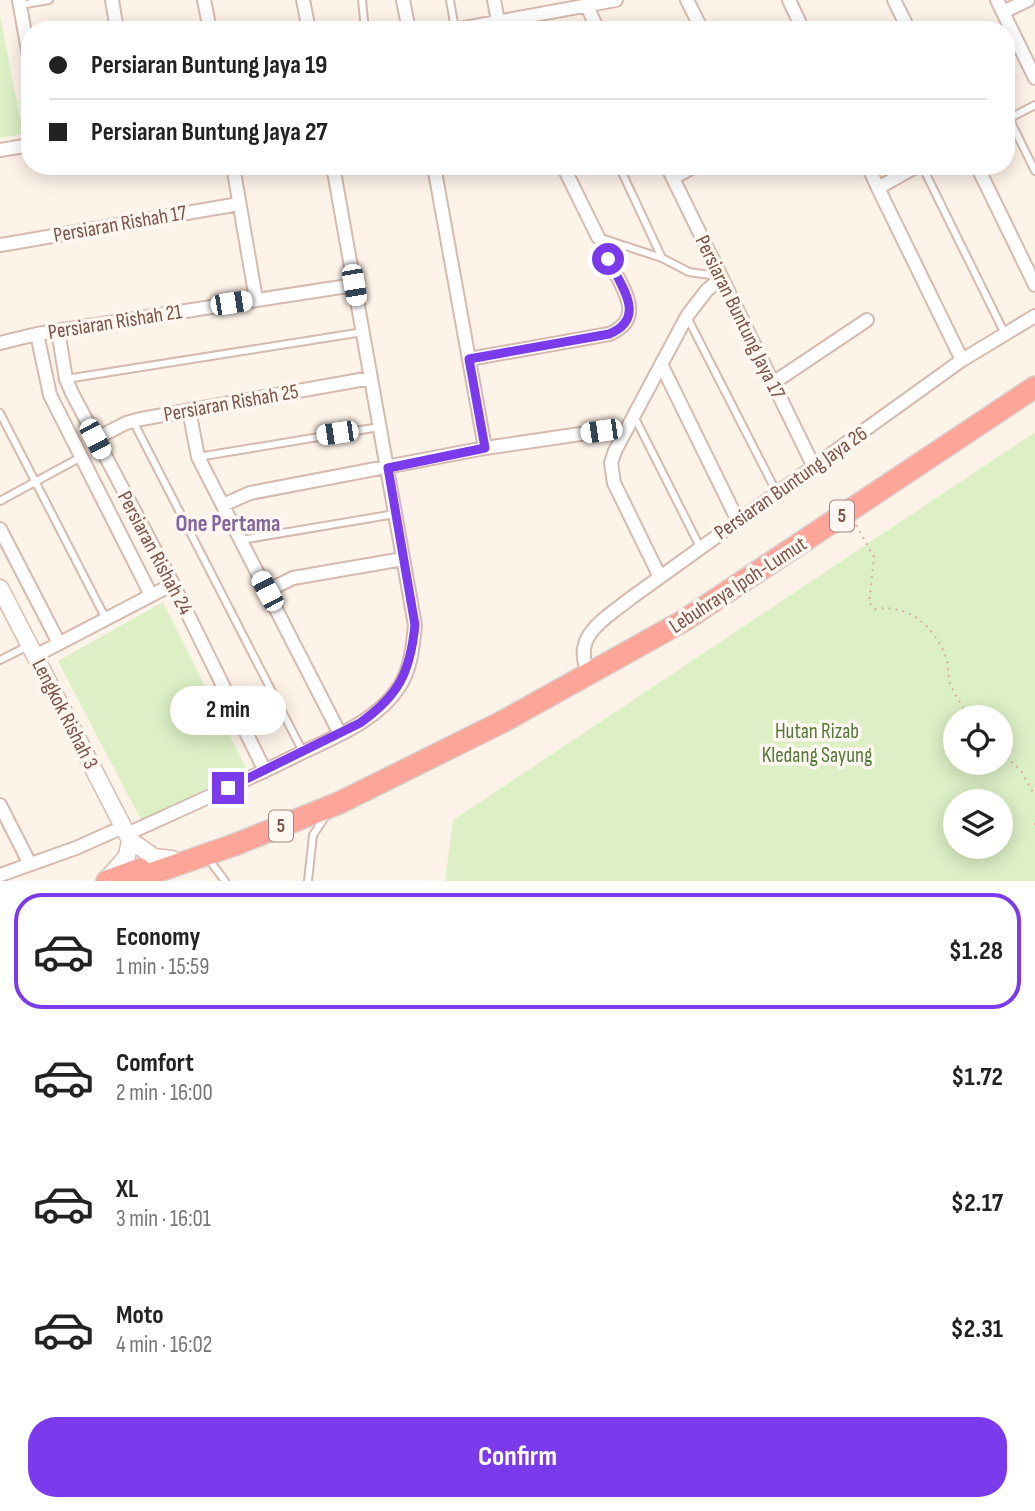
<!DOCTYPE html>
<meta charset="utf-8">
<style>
body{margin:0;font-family:"Sofia Sans Condensed",sans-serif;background:#f6f6f6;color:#222;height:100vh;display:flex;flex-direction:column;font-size:26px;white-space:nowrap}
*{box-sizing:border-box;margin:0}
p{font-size:23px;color:#767676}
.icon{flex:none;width:38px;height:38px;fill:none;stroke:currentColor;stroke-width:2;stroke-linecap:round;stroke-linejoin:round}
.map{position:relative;height:881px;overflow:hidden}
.details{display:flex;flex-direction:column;background:#fff;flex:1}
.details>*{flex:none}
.hud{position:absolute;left:21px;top:21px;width:994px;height:154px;border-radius:28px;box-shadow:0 4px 18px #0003;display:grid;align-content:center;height:154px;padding:0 28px;background:#fff}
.buttons{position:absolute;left:943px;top:705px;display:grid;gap:14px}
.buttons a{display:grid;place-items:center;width:70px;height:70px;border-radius:50%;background:#fff;box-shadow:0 4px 18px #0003;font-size:35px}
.end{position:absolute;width:32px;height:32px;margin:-16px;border:9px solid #7c3aed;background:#fff;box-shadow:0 0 0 4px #fff}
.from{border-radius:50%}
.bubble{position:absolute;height:49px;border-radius:24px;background:#fff;box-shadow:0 4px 18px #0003;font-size:23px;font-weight:700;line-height:49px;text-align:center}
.car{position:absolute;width:21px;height:42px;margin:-21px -10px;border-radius:9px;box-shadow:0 0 5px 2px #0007;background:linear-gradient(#fff 24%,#345 0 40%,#fff 0 76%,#345 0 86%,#fff 0)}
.hud b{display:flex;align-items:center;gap:24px;height:66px;font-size:26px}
.hud b+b{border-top:2px solid #e0e0e0}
.hud i{width:18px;height:18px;background:#222}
ul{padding:12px 0 0;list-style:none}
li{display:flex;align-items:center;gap:21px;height:116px;margin:0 14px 10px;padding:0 14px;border:4px solid transparent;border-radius:28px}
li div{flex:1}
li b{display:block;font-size:26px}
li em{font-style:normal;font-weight:700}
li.current{border-color:#7c3aed}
li>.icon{width:63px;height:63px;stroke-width:1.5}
.button{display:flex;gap:14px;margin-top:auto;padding:14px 28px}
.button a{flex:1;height:80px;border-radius:28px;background:#7c3aed;color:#fff;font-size:28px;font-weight:700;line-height:80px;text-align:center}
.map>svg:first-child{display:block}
.green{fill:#dcefc5;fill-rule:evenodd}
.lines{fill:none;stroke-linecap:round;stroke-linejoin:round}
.lane-casing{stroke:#d5baaf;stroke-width:10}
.street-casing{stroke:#d5baaf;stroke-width:16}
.secondary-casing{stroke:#dbbbae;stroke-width:19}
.highway-casing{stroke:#dbcfcc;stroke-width:24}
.path{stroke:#ddae9f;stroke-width:2;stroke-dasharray:2 5;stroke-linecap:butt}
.lane{stroke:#fff;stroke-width:6}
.street{stroke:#fff;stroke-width:12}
.secondary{stroke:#fff;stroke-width:16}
.highway{stroke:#fea59a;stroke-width:21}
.route{stroke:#7c3aed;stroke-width:9}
.labels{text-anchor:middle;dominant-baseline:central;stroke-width:7;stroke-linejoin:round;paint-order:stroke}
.shield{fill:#fff7f1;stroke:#a4847b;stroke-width:2}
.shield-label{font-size:19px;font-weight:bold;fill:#7d5348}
.street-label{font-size:21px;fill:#7d5348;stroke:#fff7f1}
.park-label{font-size:21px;fill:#55773a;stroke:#fff7f1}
.neighbourhood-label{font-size:23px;font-weight:bold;fill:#8365a0;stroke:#fff7f1}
</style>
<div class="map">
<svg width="1035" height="881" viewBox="0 0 1035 881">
<rect width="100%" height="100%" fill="#fef3e9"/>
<path class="green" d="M0,15L23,134L0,138Z
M1035,432V881H445L453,820ZM956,718H1001V763H956ZM956,802H1001V847H956Z
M163,602L246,768L142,822L58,661Z"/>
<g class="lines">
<defs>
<path id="lane" d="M362,0L365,30
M450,0L455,29
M20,5L49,0
M1009,118L1035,171
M1008,119L1035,105
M619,166L662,258
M922,166L1005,334
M598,237L662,258L689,272L710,275L718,271
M687,317L777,493
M66,379L363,332
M0,413L106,619
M635,418L700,547
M133,421L303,752
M198,457L379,427
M0,501L81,457
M241,540L395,514
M0,660L28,646
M207,857L225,881
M308,881L313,835L325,817"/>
<path id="street" d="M19,0L30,62
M112,0L117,30
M204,0L210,30
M303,0L309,30
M403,0L409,30
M494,0L498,21
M687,0L702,30
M789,0L803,30
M894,0L909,30
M997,0L1035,78
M587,6L598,30
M1003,12L1028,0
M453,30L616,0
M0,150L30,145
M233,166L256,299
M434,166L485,448
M563,166L598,237
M667,166L814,467
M868,166L878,188
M917,166L878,188L962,360
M977,166L1035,285
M673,178L695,166
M0,245L239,204
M58,331L66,379L72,393L173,584L265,771
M37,334L50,395L151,595
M0,343L37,334L354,285
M469,359L609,334C648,318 621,286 608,259
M662,366L738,521
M773,383L867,320
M189,410L198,457L340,734
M95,439L126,423L141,419L371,378
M223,505L250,493L485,448L601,431
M0,529L59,643
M660,577L614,483L611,463L615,451L687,316L707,290L722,278
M267,591L293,578L403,559
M35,656L173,584
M589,674C570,636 605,619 631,598L962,360L1035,316
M0,805L30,864
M127,834C182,809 238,784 293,757C329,739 376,723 399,687C411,669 413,646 415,625L333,166
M0,875L76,848L123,827"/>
<path id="secondary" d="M0,588L130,840L154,857L172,859
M107,879L127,856L130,840"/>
<path id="highway" d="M107,881L140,869
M130,881L234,845L339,803L502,722L685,620L1035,387"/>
</defs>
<use href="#lane" class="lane-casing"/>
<use href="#street" class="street-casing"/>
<use href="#secondary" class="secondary-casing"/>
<use href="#highway" class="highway-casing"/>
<path class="path" d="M856,525L874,557L869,603L875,609C909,604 934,626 946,657C949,665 947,675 950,684C955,695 963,707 969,718
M1001,752L1021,771L1035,796
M1035,823V827"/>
<use href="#lane" class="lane"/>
<use href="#street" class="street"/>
<use href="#secondary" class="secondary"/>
<use href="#highway" class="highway"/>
</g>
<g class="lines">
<path class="route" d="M228,788L360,723C399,695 410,673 415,625L388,468L485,448L469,359L609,334C648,318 621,286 608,259"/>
</g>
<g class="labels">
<g class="shield">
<rect x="830" y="500.5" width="24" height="31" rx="5"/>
<rect x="269" y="810.5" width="24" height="31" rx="5"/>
</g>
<g class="shield-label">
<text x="842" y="516">5</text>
<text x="281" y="826">5</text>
</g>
<g class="street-label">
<text transform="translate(120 224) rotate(-10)">Persiaran Rishah 17</text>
<text transform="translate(740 317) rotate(64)">Persiaran Buntung Jaya 17</text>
<text transform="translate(115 322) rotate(-9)">Persiaran Rishah 21</text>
<text transform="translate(231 403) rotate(-10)">Persiaran Rishah 25</text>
<text transform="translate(791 483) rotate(-35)">Persiaran Buntung Jaya 26</text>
<text transform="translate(155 553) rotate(62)">Persiaran Rishah 24</text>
<text transform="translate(738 585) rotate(-33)">Lebuhraya Ipoh-Lumut</text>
<text transform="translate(65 714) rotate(63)">Lengkok Rishah 3</text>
</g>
<g class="park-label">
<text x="817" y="731">Hutan Rizab<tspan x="817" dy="24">Kledang Sayung</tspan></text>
</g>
<g class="neighbourhood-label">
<text x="228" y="524">One Pertama</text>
</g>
</g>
</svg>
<div class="buttons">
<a><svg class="icon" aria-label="locate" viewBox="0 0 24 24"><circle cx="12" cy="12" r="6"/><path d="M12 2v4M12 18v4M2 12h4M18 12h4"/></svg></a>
<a><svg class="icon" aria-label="layers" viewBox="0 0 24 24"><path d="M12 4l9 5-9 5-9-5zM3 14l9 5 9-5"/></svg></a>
</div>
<i class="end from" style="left:608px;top:259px"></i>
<i class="end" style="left:228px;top:788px"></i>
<div class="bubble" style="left:170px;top:686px;width:116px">2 min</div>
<i class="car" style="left:354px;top:285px;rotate:170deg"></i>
<i class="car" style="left:231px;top:303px;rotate:81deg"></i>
<i class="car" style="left:601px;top:431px;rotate:262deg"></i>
<i class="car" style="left:337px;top:433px;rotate:262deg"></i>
<i class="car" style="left:95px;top:439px;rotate:152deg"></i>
<i class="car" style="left:267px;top:591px;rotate:332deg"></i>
<div class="hud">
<b><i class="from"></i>Persiaran Buntung Jaya 19</b>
<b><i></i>Persiaran Buntung Jaya 27</b>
</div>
</div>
<section class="details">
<ul>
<li class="current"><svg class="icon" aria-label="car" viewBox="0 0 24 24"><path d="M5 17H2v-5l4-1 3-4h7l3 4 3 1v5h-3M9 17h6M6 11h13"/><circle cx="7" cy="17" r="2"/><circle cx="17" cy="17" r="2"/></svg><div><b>Economy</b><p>1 min · 15:59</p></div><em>$1.28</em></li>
<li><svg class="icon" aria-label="car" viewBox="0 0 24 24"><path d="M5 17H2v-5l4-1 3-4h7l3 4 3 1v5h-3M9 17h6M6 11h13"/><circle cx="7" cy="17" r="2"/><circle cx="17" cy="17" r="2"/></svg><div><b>Comfort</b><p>2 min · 16:00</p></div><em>$1.72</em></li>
<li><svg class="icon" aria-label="car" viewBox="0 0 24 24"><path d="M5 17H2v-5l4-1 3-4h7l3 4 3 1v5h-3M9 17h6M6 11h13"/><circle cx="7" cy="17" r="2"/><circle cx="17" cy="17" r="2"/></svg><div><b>XL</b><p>3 min · 16:01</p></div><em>$2.17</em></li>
<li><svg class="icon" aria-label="car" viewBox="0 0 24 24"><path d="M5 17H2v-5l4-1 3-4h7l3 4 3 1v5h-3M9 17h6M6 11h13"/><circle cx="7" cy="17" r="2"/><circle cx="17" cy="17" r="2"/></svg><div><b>Moto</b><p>4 min · 16:02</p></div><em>$2.31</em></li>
</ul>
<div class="button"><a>Confirm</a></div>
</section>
